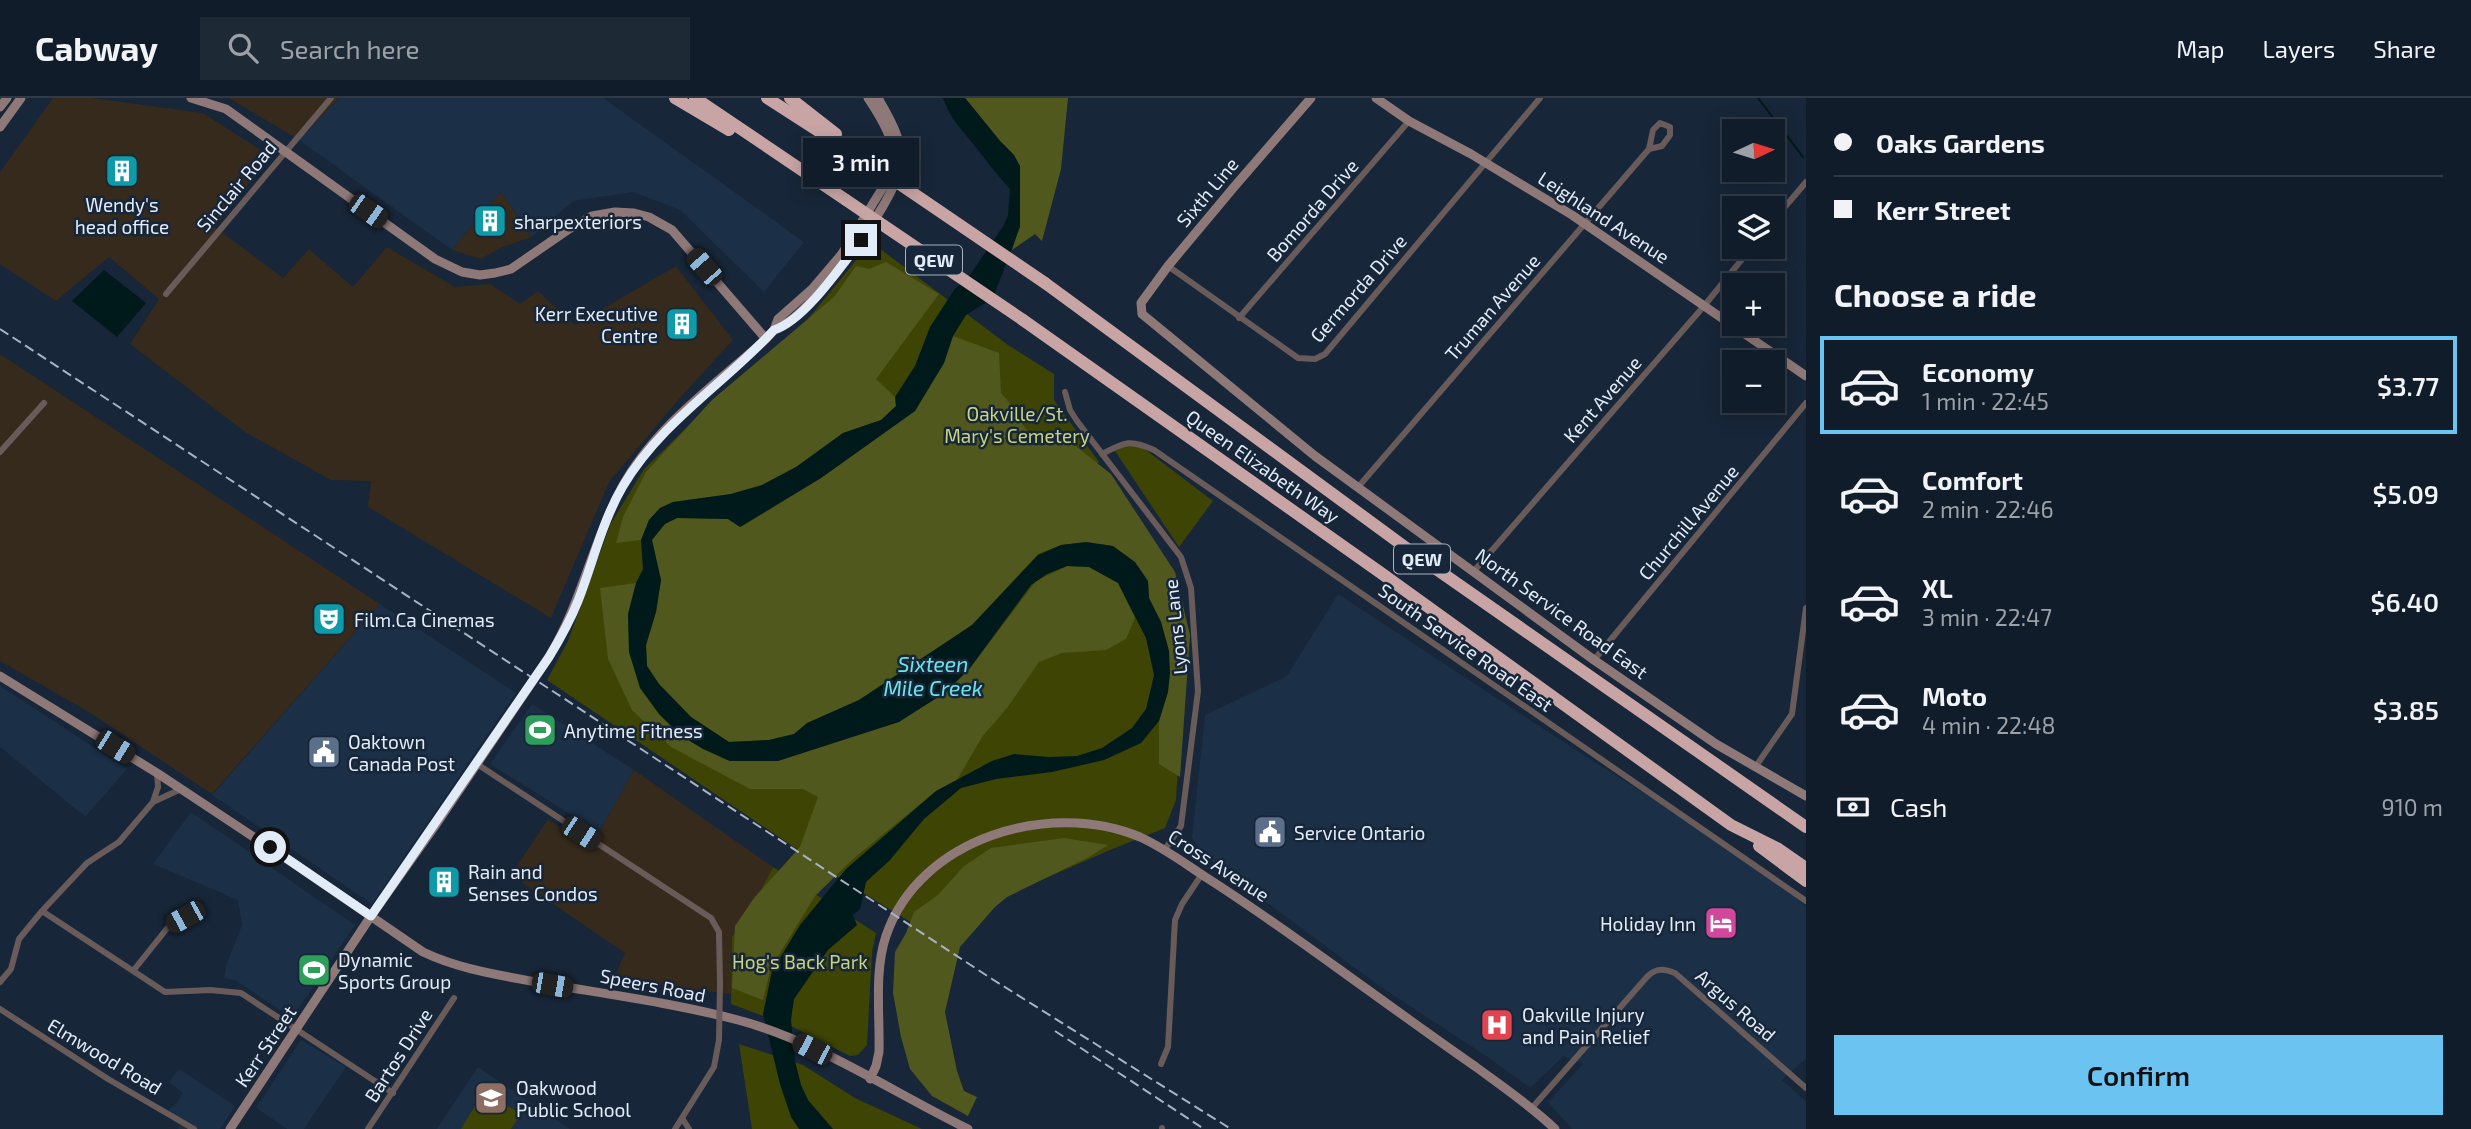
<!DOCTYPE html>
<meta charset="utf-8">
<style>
body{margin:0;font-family:"Exo 2",sans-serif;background:#1e2936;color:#f1f3f6;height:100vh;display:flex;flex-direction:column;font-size:26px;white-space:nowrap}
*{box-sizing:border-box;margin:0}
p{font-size:23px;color:#9ca1a8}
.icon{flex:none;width:38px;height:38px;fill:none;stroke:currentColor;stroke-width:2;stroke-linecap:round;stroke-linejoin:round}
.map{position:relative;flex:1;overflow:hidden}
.side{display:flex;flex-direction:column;background:#111c2a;width:665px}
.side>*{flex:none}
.banner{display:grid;align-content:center;height:154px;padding:0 28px;background:#111c2a}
.needle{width:46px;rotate:86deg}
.controls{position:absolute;left:1722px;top:21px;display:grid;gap:14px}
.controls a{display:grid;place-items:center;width:63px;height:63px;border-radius:0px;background:#111c2a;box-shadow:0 4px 18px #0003,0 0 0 2px #303a47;font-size:35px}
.end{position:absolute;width:32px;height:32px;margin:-16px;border:9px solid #e2ecf9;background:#111;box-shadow:0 0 0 4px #111}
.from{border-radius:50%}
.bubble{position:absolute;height:49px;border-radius:0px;background:#111c2a;box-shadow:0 4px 18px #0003,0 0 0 2px #303a47;font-size:23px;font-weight:600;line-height:49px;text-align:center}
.car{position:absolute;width:21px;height:42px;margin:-21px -10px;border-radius:9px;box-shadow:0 0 5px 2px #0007;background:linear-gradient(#222 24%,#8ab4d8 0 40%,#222 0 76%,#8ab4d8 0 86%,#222 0)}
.banner b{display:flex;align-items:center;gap:24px;height:66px;font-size:26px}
.banner b+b{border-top:2px solid #303a47}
.banner i{width:18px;height:18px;background:#f1f3f6}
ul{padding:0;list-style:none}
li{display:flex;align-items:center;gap:21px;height:98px;margin:0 14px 10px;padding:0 14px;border:4px solid transparent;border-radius:0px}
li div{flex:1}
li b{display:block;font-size:26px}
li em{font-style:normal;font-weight:600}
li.current{border-color:#6bc3f2}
li>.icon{width:63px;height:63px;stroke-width:1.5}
h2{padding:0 28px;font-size:32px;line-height:84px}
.pay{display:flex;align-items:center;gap:18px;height:77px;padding:0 28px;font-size:26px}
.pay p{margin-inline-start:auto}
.action{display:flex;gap:14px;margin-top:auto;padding:14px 28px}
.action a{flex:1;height:80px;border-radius:0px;background:#6bc3f2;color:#111;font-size:28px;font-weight:600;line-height:80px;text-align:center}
header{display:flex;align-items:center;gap:42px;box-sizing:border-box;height:98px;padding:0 35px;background:#111c2a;border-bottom:2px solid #303a47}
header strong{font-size:33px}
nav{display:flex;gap:38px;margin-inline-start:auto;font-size:24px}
.search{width:490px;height:63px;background:#1e2936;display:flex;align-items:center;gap:18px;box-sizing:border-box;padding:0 24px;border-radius:0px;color:#9ca1a8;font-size:26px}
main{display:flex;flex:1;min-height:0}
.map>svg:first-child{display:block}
.built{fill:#1b2f47}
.industrial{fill:#352a1b}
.green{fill:#3e4404}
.forest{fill:#51581d}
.water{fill:#00191a}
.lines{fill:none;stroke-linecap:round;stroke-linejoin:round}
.stream{stroke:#00191a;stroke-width:2}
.street{stroke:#695b5a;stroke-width:6}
.secondary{stroke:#8f7978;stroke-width:9}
.highway{stroke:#c8a5a4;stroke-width:12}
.rail{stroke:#a8b3c2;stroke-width:2;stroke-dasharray:10 5;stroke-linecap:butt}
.street-bridge{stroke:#695b5a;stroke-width:6}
.highway-bridge{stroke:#c8a5a4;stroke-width:12}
.route{stroke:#e2ecf9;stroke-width:9}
.labels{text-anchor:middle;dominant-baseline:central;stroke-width:5;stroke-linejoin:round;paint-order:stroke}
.shield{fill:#172638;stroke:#a5b1bf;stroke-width:2}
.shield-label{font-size:18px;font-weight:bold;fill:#e2ecf9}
.street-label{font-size:19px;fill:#e2ecf9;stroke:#172638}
.poi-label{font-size:19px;fill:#e2ecf9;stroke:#172638;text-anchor:start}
.park-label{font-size:19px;fill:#c8d57e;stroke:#172638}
.water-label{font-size:21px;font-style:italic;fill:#69e7ee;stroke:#172638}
</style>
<header>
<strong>Cabway</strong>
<div class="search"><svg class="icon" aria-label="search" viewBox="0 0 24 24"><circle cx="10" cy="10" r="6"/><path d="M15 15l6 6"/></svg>Search here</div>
<nav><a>Map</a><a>Layers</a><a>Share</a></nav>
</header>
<main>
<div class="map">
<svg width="1806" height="1031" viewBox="0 0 1806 1031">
<rect width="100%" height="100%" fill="#172638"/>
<path class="built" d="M339,0H603L804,144L764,194L680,112L633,94L573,103L532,139L501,94L452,152L299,42Z
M1338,496L1585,658L1754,765L1806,808V961L1782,982L1806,1003V1031H1572L1548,1004L1583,966L1564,958L1530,990L1489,960L1378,887L1205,759L1192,740L1205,617L1287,578Z
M380,506L516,595L372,806L212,697Z
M0,588L127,671L86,718L78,713L0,649Z
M532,606L634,672L599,734L490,666Z
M191,714L355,827L292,920L235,882L224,880L226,868L242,827L238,802L153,766Z
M301,942L346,969L304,1031H287L256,1010Z
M478,969L570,1031H437Z
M179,971L235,1008L220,1031H178L180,1027L166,1014L175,1007L183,995L169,984Z"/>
<path class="industrial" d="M53,0H92L203,15L270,58L215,129L283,180L309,151L353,189L387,149L455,189L490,186L520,206L538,193L575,227L676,168L733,242L679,301L609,384L551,520L368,409L371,383L331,382L245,334L130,246L159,201L109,159L56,203L0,166V74Z
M229,0H339L299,42Z
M501,94L532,139L500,150L481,161L452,152Z
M0,256L380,506L212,696L89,614L0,563Z
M634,672L773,769L733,845L731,896L613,882L625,855L511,777L548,721L585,747L599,734Z"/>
<path class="green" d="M871,144L1008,247L1054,276V302L1099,364L1093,372L1186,545L1176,702L1165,730L1110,752L975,811L949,848L841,781L547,582L568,543L610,427L644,371L707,310L790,243Z
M1127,347L1142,349L1213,403L1179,449L1115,353Z
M773,769L876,835L872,854L867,947L858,957L850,958L793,929L731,906L732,839L743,825Z
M739,946L803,967L855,1000L922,1031H752Z
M484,993L521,1016L511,1031H461Z"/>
<path class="forest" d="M965,0H1068L1061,71L1042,143L1035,136L1012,152C1024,116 1020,94 1014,57L1000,43Z
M886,164L939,196L876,281L895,299L896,308L881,322L843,335L796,369L762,387L731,396L673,404L660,410L649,422L641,442L616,445L623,419L646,374L712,302L834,199L856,168L869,171Z
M953,238L999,255L1001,295L1019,316L1023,327L1033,340L1073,346L1111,376L1175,474L1190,537L1180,679L1159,666V623L1168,594L1169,553L1161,524L1149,500L1148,483L1113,448L1086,444L1061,447L1038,456L972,527L859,602L808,625L794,636L769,642L729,644L691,619L659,586L647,568L646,547L656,514L661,482L652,442L665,425L677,420L728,421L741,429L821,380L915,313L944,265Z
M1067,468L1089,469L1118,485L1135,520L1126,541L1106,552L1062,555L1039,564L1007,610L982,639L957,682L936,693L853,761L815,798L777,860L770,873L763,902L732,890L735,828L754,800L800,749L818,699L803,691H750L671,649L632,612L608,561L600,490L636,485L628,516L629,554L721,660L730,663H778L922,609L946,594L970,570L1036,483Z
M1064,740L1108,747L1089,759L1007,799L995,809L960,849L945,914L957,973L964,993L977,999L968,1018L932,998L910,971L901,939L893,895L895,854L906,835L914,814L938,797L963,769L991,750Z"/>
<path class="water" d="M943,0H965L1000,43L1014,57L1020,68V129L993,200L966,217L953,238L944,265L915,313L821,380L740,429L728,421L677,420L665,426L652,442L661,482L656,514L646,547L647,568L659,586L691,619L729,644L769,642L794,636L807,625L859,602L972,527L1038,457L1061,447L1086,444L1113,448L1135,464L1148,483L1149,500L1161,524L1169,553L1170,575L1168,594L1159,623L1141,645L1104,662L1052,674L996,681L961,690L924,721L890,762L866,784L860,811L853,817L857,827L828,852L794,901L791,922L795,963L801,987L808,1002L833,1031H799L791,1019L780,986L763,916L772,873L800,827L846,771L936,693L992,663L1014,656L1049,659L1077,658L1102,650L1132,630L1146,611L1154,577L1146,540L1118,485L1089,469L1067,468L1047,476L1031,487L970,570L946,594L899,624L778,663H730L703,651L680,637L659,616L640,590L629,554L628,516L636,485L643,471L641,442L649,422L660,410L673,404L731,396L762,387L796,369L843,335L881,322L896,308L895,299L915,268L930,229L954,192L970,177L1004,127L1008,117L1010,91C997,77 986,62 974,47C961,30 950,21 943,0Z
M104,172L146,205L117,239L72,203Z"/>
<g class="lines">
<path class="stream" d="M1758,0L1803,59"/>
<path class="street" d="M1773,123L1806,84
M1168,168L1298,260L1315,261L1325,256L1540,0
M166,196L331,0
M1239,220L1409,23
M1065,294L1070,312L1077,323L1181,459L1191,490L1198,593L1181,728L1165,751
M0,354L44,305
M1102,356C1125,344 1130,341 1154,352L1806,803
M1359,388L1649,51L1653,32L1660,25L1670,29V37L1662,48L1649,51
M1474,473L1704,208L1752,149
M1594,562L1806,305
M477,666L711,820L719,834L720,886
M1756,668L1792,616L1806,510
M153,704L181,691
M42,813L165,894L210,892L241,895L393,995
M133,873L169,828L185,819
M0,884L11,871L19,841L42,813L87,765L119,744L153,704L158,689L157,675
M0,911L108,981L194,1031
M1161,966L1168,949L1175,822L1182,806L1202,776
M1531,1011L1646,880C1655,870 1663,870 1675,875L1806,990
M682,1020L689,1031
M368,1031L454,900
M675,1031L714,969L719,942
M1162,1031V1030"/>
<path class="secondary" d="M191,0L226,11L435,161L462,174L480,177L495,175L511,171L569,131L592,118L615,114L634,115L649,119L672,132L766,241
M1311,0L1234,89L1168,168L1141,205L1142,216L1315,358L1594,562L1716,646L1806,698
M1376,0L1409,23L1471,56L1572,117L1806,278
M0,9L7,0
M0,29L21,0
M774,232C809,221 893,107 900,70C905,45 890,21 878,0
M0,578L157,675L296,767L423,854C461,872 500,877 541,885C606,896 674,905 738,922C817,943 894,995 968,1031
M870,981L876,968L879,954C880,917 874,873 886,838C919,740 1050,701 1140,739C1166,751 1184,765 1207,780C1262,815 1315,854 1368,892C1404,918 1440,944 1476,969C1503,989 1531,1008 1555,1031
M230,1031L371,818L435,728L549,559C581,506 592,446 621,391C653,330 716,286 766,241L774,232L778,221L813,190L841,157L890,78C900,49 884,24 868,0"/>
<path class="highway" d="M675,0L729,32
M695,0L846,102
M767,0L882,74
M790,0L836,36
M1045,185L1409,452L1806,729
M1023,222L1381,475L1731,727L1777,750L1806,770
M1759,748L1806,783"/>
<path class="rail" d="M0,231L992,881L1231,1031
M1055,933L1204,1031"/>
<path class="street-bridge" d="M719,942L720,886"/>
<path class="highway-bridge" d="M882,74L1045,185
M846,102L1023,222"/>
</g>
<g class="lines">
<path class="route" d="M270,749L371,818L549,559C560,541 570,523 578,503C593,465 602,423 623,388C661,324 724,286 774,232C805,222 841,168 861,142"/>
</g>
<defs>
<symbol id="building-square" viewBox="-11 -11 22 22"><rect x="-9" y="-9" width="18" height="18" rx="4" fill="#0f9aa8" stroke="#172638"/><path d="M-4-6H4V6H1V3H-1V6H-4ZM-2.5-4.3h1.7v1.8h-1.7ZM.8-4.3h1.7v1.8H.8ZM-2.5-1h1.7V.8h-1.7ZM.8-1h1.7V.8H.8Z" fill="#fff"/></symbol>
<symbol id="theatre-square" viewBox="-11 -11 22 22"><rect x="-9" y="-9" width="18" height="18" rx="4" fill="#0f9aa8" stroke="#172638"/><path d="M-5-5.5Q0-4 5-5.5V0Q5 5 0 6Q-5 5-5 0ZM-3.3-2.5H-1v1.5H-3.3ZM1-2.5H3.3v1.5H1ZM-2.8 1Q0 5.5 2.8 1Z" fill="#fff"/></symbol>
<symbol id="stadium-square" viewBox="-11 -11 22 22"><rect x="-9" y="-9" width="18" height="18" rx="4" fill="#2e9e5b" stroke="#172638"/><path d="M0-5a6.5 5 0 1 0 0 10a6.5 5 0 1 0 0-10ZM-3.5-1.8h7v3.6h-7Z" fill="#fff"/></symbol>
<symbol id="civic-square" viewBox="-11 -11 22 22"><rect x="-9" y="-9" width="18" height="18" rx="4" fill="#5c6f8a" stroke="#172638"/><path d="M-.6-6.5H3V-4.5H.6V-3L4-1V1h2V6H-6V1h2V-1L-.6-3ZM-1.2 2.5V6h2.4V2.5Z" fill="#fff"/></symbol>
<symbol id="hotel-square" viewBox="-11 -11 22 22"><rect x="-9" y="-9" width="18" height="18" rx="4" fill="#d1479c" stroke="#172638"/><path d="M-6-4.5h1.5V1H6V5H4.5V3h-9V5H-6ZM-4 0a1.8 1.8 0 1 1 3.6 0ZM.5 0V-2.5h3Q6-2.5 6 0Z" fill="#fff"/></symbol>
<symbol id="hospital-square" viewBox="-11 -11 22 22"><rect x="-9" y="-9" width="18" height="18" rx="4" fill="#e0444e" stroke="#172638"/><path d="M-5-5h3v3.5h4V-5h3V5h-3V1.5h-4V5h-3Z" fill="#fff"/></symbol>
<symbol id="school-square" viewBox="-11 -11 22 22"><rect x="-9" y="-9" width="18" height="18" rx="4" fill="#8d6e63" stroke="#172638"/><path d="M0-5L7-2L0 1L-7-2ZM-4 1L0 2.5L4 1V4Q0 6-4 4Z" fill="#fff"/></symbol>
</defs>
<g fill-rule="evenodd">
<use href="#building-square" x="103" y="54" width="38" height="38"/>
<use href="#building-square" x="471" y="104" width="38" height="38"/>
<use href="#building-square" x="663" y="207" width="38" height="38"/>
<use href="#theatre-square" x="310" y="502" width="38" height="38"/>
<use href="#stadium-square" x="521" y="613" width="38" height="38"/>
<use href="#civic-square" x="305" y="635" width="38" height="38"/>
<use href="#civic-square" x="1251" y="715" width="38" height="38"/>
<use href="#building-square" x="425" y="765" width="38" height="38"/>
<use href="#hotel-square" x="1702" y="806" width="38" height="38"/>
<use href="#stadium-square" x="295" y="853" width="38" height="38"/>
<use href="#hospital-square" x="1478" y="908" width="38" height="38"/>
<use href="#school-square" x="472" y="981" width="38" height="38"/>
</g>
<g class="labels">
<g class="shield">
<rect x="906" y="147.5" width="56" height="29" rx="5"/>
<rect x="1394" y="446.5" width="56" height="29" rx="5"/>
</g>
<g class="shield-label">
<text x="934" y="162">QEW</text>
<text x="1422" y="461">QEW</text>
</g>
<g class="street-label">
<text transform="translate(236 88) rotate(-50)">Sinclair Road</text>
<text transform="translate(1207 94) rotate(-50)">Sixth Line</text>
<text transform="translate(1312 112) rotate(-49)">Bomorda Drive</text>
<text transform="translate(1604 119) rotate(33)">Leighland Avenue</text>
<text transform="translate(1358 190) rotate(-49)">Germorda Drive</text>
<text transform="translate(1492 209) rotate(-49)">Truman Avenue</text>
<text transform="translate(1602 301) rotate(-49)">Kent Avenue</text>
<text transform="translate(1263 368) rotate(35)">Queen Elizabeth Way</text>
<text transform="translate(1688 424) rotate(-50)">Churchill Avenue</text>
<text transform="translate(1562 515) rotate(36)">North Service Road East</text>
<text transform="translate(1175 529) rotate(-96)">Lyons Lane</text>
<text transform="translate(1466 549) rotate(35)">South Service Road East</text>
<text transform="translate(1219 767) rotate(33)">Cross Avenue</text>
<text transform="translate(653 887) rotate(11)">Speers Road</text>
<text transform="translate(1736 907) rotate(41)">Argus Road</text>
<text transform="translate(265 948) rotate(-56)">Kerr Street</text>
<text transform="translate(398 957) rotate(-57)">Bartos Drive</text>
<text transform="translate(105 958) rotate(31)">Elmwood Road</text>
</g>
<g class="poi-label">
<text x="122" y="106" text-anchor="middle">Wendy's<tspan x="122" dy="22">head office</tspan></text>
<text x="514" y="123">sharpexteriors</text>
<text x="658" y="215" text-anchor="end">Kerr Executive<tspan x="658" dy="22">Centre</tspan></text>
<text x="354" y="521">Film.Ca Cinemas</text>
<text x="564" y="632">Anytime Fitness</text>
<text x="348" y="643">Oaktown<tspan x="348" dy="22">Canada Post</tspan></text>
<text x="1294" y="734">Service Ontario</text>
<text x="468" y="773">Rain and<tspan x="468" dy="22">Senses Condos</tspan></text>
<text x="1696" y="825" text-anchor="end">Holiday Inn</text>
<text x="338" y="861">Dynamic<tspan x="338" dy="22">Sports Group</tspan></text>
<text x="1522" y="916">Oakville Injury<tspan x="1522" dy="22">and Pain Relief</tspan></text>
<text x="516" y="989">Oakwood<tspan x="516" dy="22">Public School</tspan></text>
</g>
<g class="park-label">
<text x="1017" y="315">Oakville/St.<tspan x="1017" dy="22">Mary's Cemetery</tspan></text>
<text x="800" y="863">Hog's Back Park</text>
</g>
<g class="water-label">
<text x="933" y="565">Sixteen<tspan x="933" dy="24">Mile Creek</tspan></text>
</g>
</g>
</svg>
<div class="controls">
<a><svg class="needle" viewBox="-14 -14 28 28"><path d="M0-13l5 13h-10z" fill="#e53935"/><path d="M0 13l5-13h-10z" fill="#9ca1a8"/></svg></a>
<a><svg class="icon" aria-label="layers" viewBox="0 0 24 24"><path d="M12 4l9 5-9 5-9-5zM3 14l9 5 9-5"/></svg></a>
<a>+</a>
<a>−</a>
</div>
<i class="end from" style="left:270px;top:749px"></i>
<i class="end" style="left:861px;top:142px"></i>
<div class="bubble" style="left:803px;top:40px;width:116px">3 min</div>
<i class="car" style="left:368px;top:113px;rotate:125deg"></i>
<i class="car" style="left:704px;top:169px;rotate:319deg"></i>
<i class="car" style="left:115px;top:649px;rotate:122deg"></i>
<i class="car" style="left:581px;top:735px;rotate:123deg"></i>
<i class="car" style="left:185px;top:819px;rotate:241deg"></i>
<i class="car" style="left:552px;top:887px;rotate:100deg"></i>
<i class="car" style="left:812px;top:951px;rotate:297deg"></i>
</div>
<section class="side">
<div class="banner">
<b><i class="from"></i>Oaks Gardens</b>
<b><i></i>Kerr Street</b>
</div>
<h2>Choose a ride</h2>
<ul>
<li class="current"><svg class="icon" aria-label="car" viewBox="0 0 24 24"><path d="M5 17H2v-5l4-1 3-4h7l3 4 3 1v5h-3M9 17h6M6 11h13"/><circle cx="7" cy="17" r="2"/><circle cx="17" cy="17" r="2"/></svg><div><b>Economy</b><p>1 min · 22:45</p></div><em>$3.77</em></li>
<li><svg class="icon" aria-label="car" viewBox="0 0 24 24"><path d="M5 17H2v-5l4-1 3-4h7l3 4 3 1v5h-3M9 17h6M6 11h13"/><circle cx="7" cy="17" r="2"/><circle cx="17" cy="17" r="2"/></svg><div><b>Comfort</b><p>2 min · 22:46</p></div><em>$5.09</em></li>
<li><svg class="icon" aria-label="car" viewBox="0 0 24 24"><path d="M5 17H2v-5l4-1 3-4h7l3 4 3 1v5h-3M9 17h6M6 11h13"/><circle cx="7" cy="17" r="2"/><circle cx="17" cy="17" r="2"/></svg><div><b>XL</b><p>3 min · 22:47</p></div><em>$6.40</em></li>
<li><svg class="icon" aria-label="car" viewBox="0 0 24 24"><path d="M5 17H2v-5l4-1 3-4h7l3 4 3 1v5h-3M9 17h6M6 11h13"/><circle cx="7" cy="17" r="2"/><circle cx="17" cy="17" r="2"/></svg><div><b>Moto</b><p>4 min · 22:48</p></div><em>$3.85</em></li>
</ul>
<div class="pay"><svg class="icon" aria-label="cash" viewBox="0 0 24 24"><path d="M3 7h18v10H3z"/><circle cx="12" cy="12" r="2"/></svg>Cash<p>910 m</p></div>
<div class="action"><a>Confirm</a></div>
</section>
</main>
